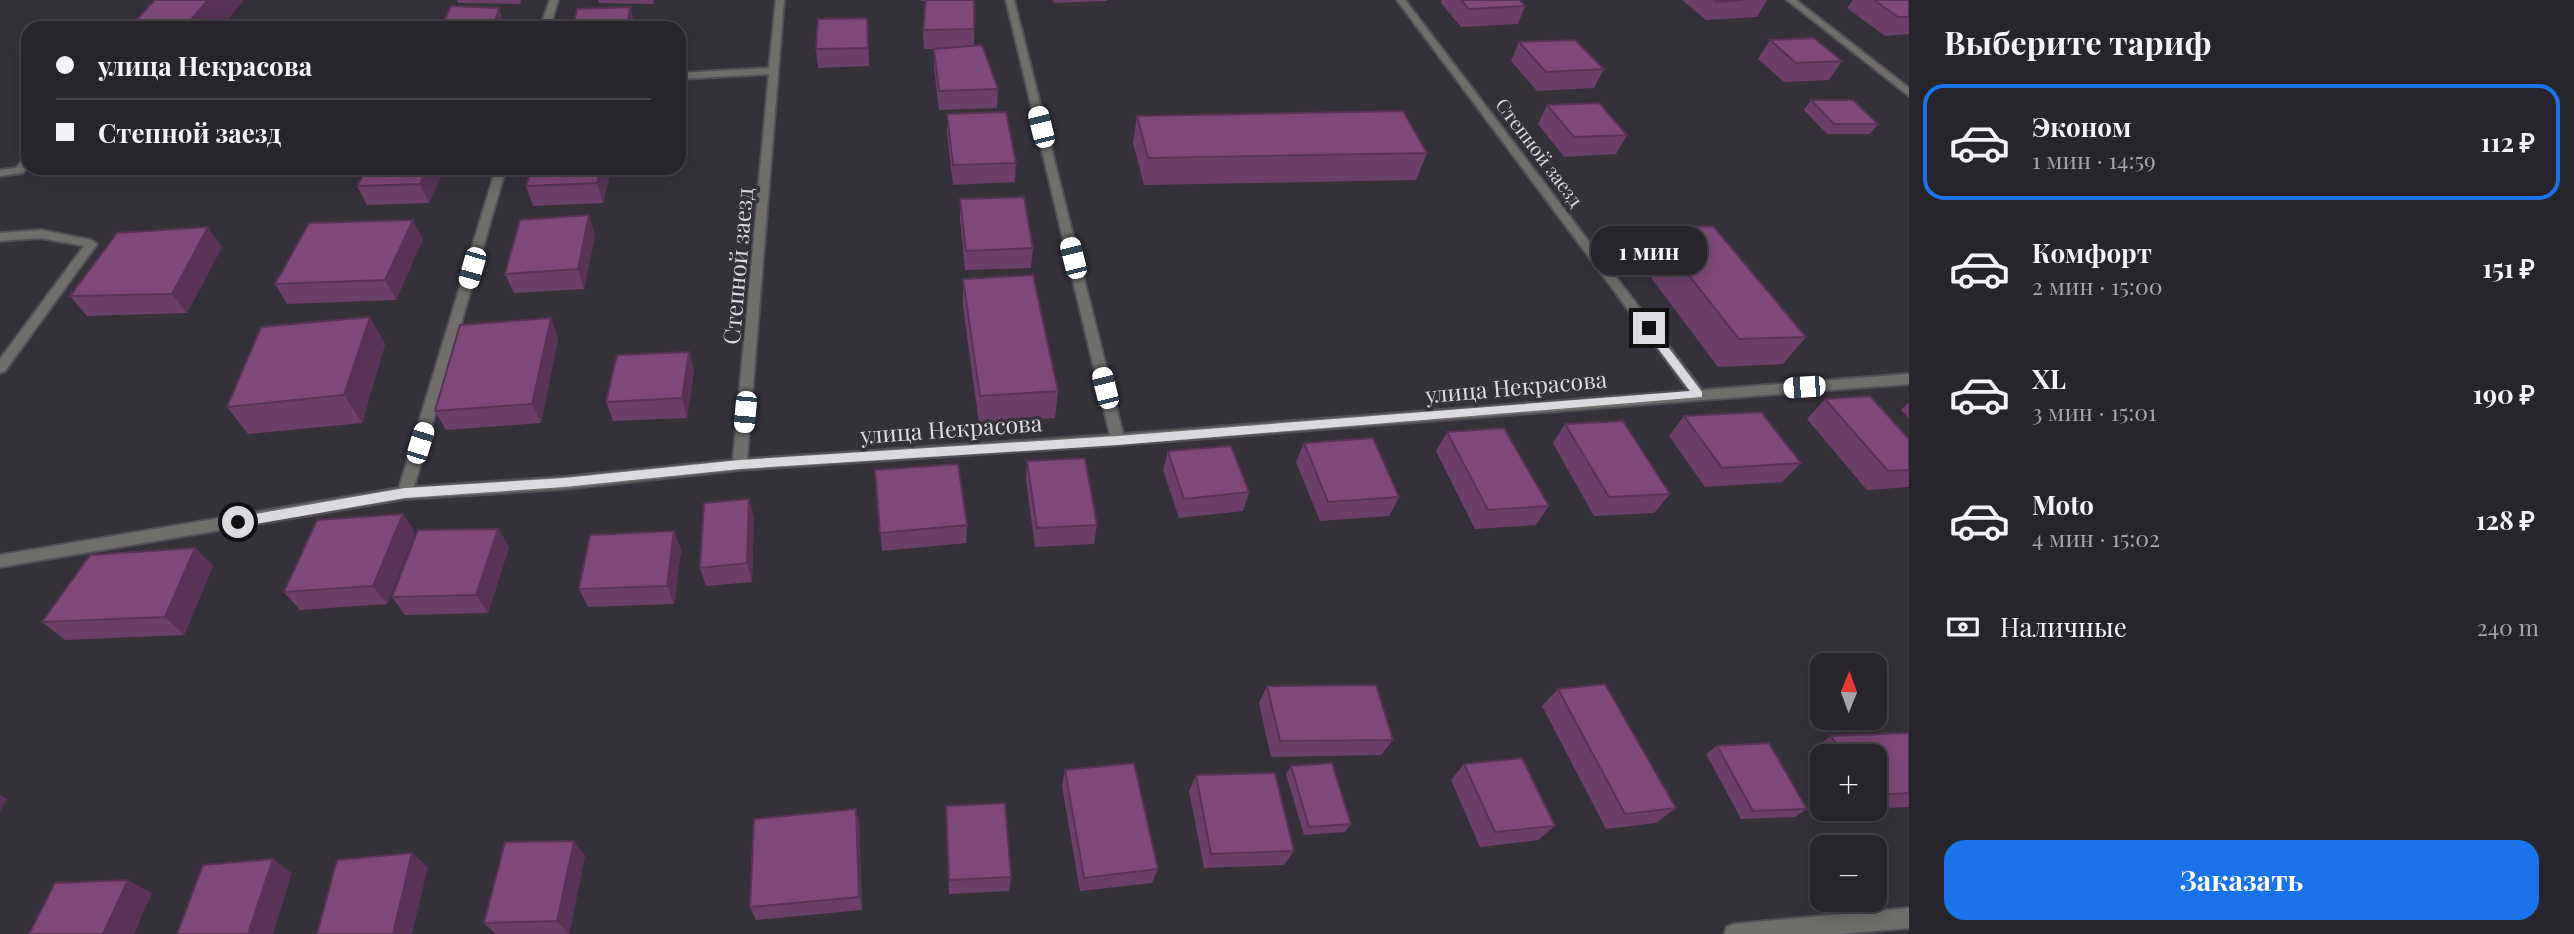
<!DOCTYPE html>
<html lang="ru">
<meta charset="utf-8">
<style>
body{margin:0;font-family:"Playfair Display",serif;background:#2f2d33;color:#f1f3f6;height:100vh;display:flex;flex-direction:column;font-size:26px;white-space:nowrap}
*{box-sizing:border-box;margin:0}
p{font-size:23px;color:#a4a5a9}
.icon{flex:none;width:38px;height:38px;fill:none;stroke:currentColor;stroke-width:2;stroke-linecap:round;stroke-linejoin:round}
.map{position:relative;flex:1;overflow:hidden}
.panel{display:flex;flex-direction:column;background:#27252b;width:665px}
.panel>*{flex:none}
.hud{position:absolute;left:21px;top:21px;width:665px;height:154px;border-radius:21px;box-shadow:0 4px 18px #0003,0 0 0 2px #434247;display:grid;align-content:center;height:154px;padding:0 35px;background:#27252b}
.needle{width:46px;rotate:1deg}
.buttons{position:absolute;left:1810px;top:653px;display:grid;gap:14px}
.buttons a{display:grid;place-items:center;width:77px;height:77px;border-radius:14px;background:#27252b;box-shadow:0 4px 18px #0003,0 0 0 2px #434247;font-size:35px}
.end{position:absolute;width:32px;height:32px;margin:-16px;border:9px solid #dcdadf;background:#111;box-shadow:0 0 0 4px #111}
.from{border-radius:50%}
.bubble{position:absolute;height:49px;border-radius:21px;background:#27252b;box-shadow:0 4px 18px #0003,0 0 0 2px #434247;font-size:23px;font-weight:700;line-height:49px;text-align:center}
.car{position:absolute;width:21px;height:42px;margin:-21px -10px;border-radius:9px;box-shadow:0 0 5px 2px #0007;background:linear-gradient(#fff 24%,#345 0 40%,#fff 0 76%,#345 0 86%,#fff 0)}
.hud b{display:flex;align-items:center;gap:24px;height:66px;font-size:26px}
.hud b+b{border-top:2px solid #434247}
.hud i{width:18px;height:18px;background:#f1f3f6}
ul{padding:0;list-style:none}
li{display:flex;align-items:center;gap:21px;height:116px;margin:0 14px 10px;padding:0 21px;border:4px solid transparent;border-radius:21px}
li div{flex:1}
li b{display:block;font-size:26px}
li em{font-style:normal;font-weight:700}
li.active{border-color:#1a73e8}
li>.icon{width:63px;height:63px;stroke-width:1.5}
h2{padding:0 35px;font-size:32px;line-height:84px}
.pay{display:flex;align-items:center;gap:18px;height:77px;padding:0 35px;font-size:26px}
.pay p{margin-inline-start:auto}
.button{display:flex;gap:14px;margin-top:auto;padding:14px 35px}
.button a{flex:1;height:80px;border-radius:21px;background:#1a73e8;color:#fff;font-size:28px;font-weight:700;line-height:80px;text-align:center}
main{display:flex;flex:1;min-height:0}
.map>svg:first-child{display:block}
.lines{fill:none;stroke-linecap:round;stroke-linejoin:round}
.service-casing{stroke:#524f57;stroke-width:4}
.minor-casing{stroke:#524f57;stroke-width:4}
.service{fill:#706e6a;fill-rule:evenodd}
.minor{fill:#706e6a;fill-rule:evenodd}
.wall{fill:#6c3f68}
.shaded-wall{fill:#583355}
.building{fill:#7e4979;stroke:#583355;stroke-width:2}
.route{fill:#dcdadf}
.labels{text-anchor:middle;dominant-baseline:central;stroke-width:7;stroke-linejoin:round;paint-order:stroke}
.far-street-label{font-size:19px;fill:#dcdadf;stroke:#343139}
.street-label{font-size:23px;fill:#dcdadf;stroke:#343139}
</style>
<main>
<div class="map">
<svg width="1909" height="934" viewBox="0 0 1909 934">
<rect width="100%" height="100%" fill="#343139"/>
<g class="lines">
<defs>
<path id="service" d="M28,157V167L23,173L0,176V170L16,168L24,158Z
M41,230L91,240L97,244L5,371L0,373V359L84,246L41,238L0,241V233Z"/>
<path id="minor" d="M550,0H558L550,28H540Z
M776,0H784L747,459L1110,435L1006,0H1014L1123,434L1689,391L1397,0H1405L1702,390L1909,374V384L1118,445L740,470L564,489L405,499L0,567V555L399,488L496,168H506L414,487L564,477L733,460L769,74L679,79V73L769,68Z
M1787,0H1796L1909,88V96Z
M1909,908V928L1839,934H1724L1727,927L1734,924Z"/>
</defs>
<use href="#service" class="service-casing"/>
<use href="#minor" class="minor-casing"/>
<use href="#service" class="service"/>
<use href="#minor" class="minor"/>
</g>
<path class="wall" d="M457,0H521L520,4L458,3Z
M598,0H654L653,4L599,3Z
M921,0H974V46L998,89L997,108L939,110L934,68V49H924L923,30L925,1H921Z
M1053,0H1107V1L1054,3Z
M1442,0H1520L1525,6L1518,24L1461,27L1441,3Z
M1682,0H1767L1757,17L1706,20Z
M1853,0H1909V34L1885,36L1847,8Z
M868,36L869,66L818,68L816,49Z
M1770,40L1842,61L1829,80L1784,82L1758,59Z
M1519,42L1604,69L1594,88L1537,91L1511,61Z
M1811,100L1878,124L1870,134H1827L1804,110Z
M1547,105L1627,135L1616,154L1564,157L1538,124Z
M947,114L1016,163L1015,182L953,185L947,133Z
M1137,116L1427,153L1416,180L1144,185L1133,143Z
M367,168H445L429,203L367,205L357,186Z
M612,168L603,203L533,206L526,186Z
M960,199L1033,248L1031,268L965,270L960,219Z
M1651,227L1806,337L1783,364L1718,367L1634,255Z
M595,235L584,289L514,293L505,274Z
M423,239L396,300L287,304L275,284Z
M222,247L187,313L87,316L70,296Z
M963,279L1058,391L1055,418L979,423L963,307Z
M551,318L558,338L541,423L446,430L435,411Z
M385,344L362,423L248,434L227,407Z
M689,352L694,371L687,418L613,421L606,402Z
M1825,399L1909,439V487L1867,490L1807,419Z
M1909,402V418L1901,410Z
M1684,416L1801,463L1782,482L1705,487L1669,436Z
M1565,424L1670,494L1654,513L1594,516L1553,443Z
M1447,432L1549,506L1536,525L1475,529L1436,451Z
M1304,443L1399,497L1389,516L1320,521L1296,462Z
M1168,451L1249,492L1243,511L1179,518L1163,470Z
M1027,461L1097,525L1094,544L1035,547L1026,480Z
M875,470L967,525L966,543L882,551Z
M749,499L754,518L752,582L706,586L700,568Z
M403,514L415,533L387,604L300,610L284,592Z
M498,529L509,547L488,613L405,615L392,597Z
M674,531L681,550L674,604L588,607L579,589Z
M195,548L213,566L184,635L65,640L42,622Z
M1267,686L1393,740L1381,755L1271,757L1259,703Z
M1558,689L1676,808L1656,823L1606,829L1542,706Z
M1909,734V807L1843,810L1842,808H1874V756H1822V775L1808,752L1831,736Z
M1717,746L1807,809L1795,817L1741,819L1706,754Z
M1464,764L1555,826L1538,840L1480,847L1451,780Z
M1291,766L1351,824L1345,832L1304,835L1286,774Z
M1065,770L1158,869L1152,883L1080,891L1062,786Z
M1196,775L1294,851L1284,865L1204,868L1189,791Z
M856,809L859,823L862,910L756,920L750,907Z
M946,821L1011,877L1009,891L949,894Z
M585,855L569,934H496L484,923Z"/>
<path class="shaded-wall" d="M208,0H244L221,28H184Z
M630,7L635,25L634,28H627Z
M499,8L505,26V28H493Z
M427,168H445L429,203L420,184Z
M601,168H612L603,203L597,183Z
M589,215L595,235L584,289L578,269Z
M413,220L423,239L396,300L385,280Z
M208,227L222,247L187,313L172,294Z
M370,317L385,344L362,423L344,395Z
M551,318L558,338L541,423L532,404Z
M689,352L694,371L687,418L682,398Z
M749,499L754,518L752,582L747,563Z
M403,514L415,533L387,604L373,586Z
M498,529L509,547L488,613L476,595Z
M674,531L681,550L674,604L667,586Z
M195,548L213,566L184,635L165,617Z
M0,795L7,799L0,812Z
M856,809L859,823L862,910L859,897Z
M574,841L585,855L569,934L557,921Z
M412,853L428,867L412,934H393Z
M273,859L292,873L273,934H248Z
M128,880L152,893L134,934H103Z"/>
<path class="building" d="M155,0H208L184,28H129Z
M926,0H974V29L923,30Z
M1461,0H1520L1525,6L1469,9Z
M1714,0H1743L1717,2Z
M1874,0H1909V17H1898Z
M451,6L499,8L493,28H441Z
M630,7L627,28H573L577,9Z
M867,18L868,48L816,49L818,19Z
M1814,38L1842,61L1796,63L1770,40Z
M1575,40L1604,69L1546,72L1519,42Z
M982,45L998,89L939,91L934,49Z
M1811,100H1853L1878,124H1834Z
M1599,103L1627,135L1574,137L1547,105Z
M1403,111L1427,153L1148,158L1137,116Z
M1006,112L1016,163L953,165L947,114Z
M367,168H427L420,184L357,186Z
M532,168H601L597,183L526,186Z
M1024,197L1033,248L966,251L960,199Z
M589,215L578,269L505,274L520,220Z
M413,220L385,280L275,284L309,223Z
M1713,226L1806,337L1739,339L1651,227Z
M208,227L172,294L70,296L117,233Z
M1033,275L1058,391L980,396L963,279Z
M370,317L344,395L227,407L261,327Z
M551,318L532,404L435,411L460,325Z
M689,352L682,398L606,402L617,355Z
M1870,396L1909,439V470L1888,471L1825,399Z
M1761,412L1801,463L1722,468L1684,416Z
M1623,421L1670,494L1609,497L1565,424Z
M1504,428L1549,506L1488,510L1447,432Z
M1373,438L1399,497L1328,502L1304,443Z
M1231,446L1249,492L1184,499L1168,451Z
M1085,458L1097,525L1037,528L1027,461Z
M958,464L967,525L880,533L875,470Z
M749,499L747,563L700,568L704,503Z
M403,514L373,586L284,592L317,520Z
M498,529L476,595L392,597L418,530Z
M674,531L667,586L579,589L590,535Z
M195,548L165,617L42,622L90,555Z
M1605,684L1676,808L1625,814L1558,689Z
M1376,685L1393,740L1280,741L1267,686Z
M1908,733L1909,734V793L1874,795V756H1844L1831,736Z
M1769,743L1807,809L1753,811L1717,746Z
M1522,758L1555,826L1495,832L1464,764Z
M1134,763L1158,869L1084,878L1065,770Z
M1332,763L1351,824L1309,827L1291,766Z
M1275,773L1294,851L1211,854L1196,775Z
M1005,803L1011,877L949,880L946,806Z
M856,809L859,897L750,907L754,819Z
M574,841L557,921L484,923L505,842Z
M412,853L393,934H317L337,860Z
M273,859L248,934H177L203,865Z
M128,880L103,934H29L55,883Z"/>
<path class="route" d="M1645,326H1652L1702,392V397L1118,445L740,469L564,487L405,498L238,527L232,522L238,517L405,488L564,478L740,460L1118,436L1690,391L1645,331Z"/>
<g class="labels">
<g class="far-street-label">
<text transform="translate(1540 152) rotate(53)">Степной заезд</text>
</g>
<g class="street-label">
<text transform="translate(737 266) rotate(-85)">Степной заезд</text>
<text transform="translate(1516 386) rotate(-5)">улица Некрасова</text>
<text transform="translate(951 428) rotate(-4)">улица Некрасова</text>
</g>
</g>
</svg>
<div class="buttons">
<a><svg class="needle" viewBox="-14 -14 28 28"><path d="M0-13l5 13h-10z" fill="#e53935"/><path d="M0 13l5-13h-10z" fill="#a4a5a9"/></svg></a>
<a>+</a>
<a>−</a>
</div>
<i class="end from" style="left:238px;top:522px"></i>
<i class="end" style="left:1649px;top:328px"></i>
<div class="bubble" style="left:1591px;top:226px;width:116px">1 мин</div>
<i class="car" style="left:1041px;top:127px;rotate:346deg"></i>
<i class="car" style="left:1073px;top:258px;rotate:346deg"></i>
<i class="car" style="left:472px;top:268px;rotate:196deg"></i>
<i class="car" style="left:1804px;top:387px;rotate:266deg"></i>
<i class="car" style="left:1105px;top:388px;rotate:346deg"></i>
<i class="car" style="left:745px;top:412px;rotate:185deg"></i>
<i class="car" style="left:420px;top:443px;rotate:17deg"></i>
<div class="hud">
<b><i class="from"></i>улица Некрасова</b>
<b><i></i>Степной заезд</b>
</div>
</div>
<section class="panel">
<h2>Выберите тариф</h2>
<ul>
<li class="active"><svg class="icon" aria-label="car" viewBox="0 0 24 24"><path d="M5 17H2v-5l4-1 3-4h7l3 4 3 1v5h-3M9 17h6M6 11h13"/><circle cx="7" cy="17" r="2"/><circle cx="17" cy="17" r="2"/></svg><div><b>Эконом</b><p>1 мин · 14:59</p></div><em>112 ₽</em></li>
<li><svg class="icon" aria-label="car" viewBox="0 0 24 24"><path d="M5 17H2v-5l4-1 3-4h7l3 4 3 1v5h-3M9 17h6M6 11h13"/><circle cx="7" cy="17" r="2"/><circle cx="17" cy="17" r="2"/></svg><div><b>Комфорт</b><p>2 мин · 15:00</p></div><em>151 ₽</em></li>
<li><svg class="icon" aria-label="car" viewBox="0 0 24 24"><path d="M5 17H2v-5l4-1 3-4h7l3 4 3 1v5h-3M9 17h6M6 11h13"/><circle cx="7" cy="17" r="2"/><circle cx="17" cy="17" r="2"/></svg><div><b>XL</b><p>3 мин · 15:01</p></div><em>190 ₽</em></li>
<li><svg class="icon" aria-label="car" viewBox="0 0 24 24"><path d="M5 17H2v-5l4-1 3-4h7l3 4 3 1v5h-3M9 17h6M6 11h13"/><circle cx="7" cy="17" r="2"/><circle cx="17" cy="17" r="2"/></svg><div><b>Moto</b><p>4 мин · 15:02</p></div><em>128 ₽</em></li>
</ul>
<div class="pay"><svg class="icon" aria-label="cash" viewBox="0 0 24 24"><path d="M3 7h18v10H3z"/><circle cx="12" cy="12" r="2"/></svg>Наличные<p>240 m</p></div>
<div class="button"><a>Заказать</a></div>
</section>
</main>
